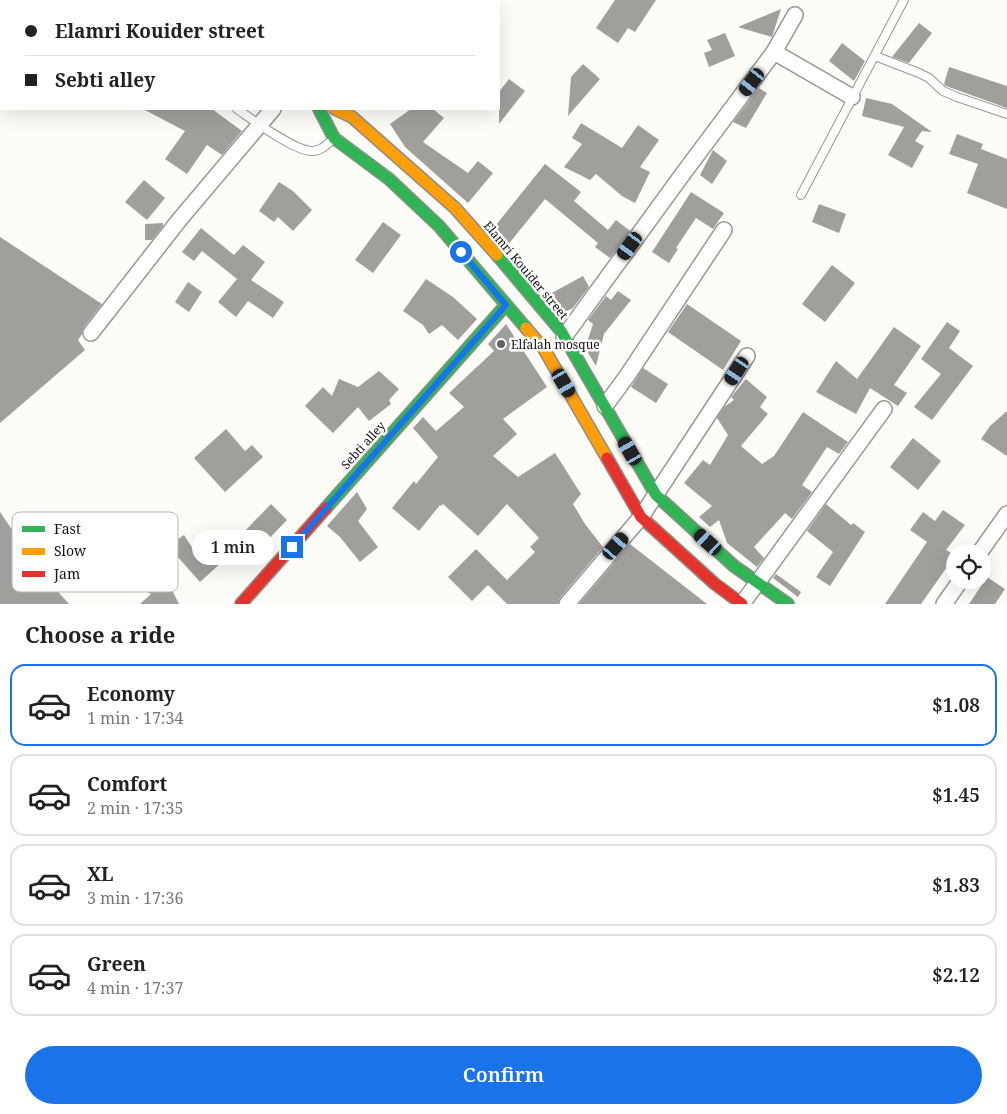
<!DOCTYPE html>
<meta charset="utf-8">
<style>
body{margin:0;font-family:"Noto Serif",serif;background:#f2f2f2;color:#222;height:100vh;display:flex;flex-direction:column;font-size:19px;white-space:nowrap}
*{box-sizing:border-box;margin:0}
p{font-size:16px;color:#767676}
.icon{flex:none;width:28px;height:28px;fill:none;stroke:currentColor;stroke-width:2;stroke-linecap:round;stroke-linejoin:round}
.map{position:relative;height:604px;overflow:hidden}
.drawer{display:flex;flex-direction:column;background:#fff;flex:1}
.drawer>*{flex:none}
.top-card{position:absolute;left:0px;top:0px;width:500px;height:110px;box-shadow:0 5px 20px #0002;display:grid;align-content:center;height:110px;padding:0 25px;background:#fff}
.controls{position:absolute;left:946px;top:544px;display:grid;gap:10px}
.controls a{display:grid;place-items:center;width:45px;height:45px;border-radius:50%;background:#fff;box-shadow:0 5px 20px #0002;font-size:25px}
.end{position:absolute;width:22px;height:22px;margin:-11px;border:6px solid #1a73e8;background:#fff;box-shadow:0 0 0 2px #fff}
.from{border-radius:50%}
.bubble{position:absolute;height:35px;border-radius:18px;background:#fff;box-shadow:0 5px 20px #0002;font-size:16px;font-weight:600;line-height:35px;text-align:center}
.car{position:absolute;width:15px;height:30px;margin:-15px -8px;border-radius:6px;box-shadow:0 0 4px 1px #0007;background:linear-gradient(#222 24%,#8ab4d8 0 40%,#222 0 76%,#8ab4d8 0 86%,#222 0)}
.top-card b{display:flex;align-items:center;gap:18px;height:48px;font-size:19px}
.top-card b+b{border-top:1px solid #e0e0e0}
.top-card i{width:12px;height:12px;background:#222}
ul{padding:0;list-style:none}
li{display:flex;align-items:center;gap:15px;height:82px;margin:0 10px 8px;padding:0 15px;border:2px solid #e0e0e0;border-radius:15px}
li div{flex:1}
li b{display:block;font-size:19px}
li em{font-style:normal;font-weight:600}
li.active{border-color:#1a73e8}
li>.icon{width:45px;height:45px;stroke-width:1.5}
h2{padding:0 25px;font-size:22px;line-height:60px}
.cta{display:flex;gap:10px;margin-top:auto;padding:10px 25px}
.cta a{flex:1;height:58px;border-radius:30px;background:#1a73e8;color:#fff;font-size:20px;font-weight:600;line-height:58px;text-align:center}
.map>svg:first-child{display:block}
.building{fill:#a19f9c}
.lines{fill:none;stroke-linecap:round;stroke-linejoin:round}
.lane-casing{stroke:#979795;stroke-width:10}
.street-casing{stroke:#979795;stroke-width:18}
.fast-casing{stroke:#8e8d8b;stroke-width:14}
.slow-casing{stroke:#8e8d8b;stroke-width:14}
.jam-casing{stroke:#8e8d8b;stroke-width:14}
.lane{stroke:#fffffe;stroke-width:8}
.street{stroke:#fffffe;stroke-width:15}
.fast{stroke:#30b455;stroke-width:11}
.slow{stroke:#ff9f0a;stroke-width:11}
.jam{stroke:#e5322d;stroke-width:11}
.route{stroke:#1a73e8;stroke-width:6}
.poi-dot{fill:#646362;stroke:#fff;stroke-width:2}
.labels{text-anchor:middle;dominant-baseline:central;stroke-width:5;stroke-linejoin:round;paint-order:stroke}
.street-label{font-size:12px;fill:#111;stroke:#fff}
.poi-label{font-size:12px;fill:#111;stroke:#fff;text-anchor:start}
.key{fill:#fff;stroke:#b8b8b8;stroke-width:1}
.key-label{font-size:14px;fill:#111}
</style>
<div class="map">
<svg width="1007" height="604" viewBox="0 0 1007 604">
<rect width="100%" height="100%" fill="#fdfcf7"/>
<path class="building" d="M615,0H656L635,32L628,28L618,43L596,28Z
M781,9L772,37L738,27Z
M919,23L932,33L909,63L892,57Z
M725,33L735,56L709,67L704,53L712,50L707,40Z
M842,43L865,61L854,81L829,61Z
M583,64L600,79L568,116L571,77Z
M949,67L1007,86V108L946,86L944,84Z
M509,79L525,91L499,124V92Z
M759,88L767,93L746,128L733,122Z
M866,98L892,104L932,132L922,131L915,141L924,146L912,168L888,155L904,127L862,116Z
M143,109H212L242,131L222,155L207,145L187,174L165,159L185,131Z
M411,109H433L444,118L423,142L468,173L478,161L493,173L468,203L405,147L390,124Z
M581,123L622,148L638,125L659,140L640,167L650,172L635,203L622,196L596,174L590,180L564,167L582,144L572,138Z
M957,134L983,144L981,149L1007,159V209L967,193L978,164L949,154Z
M713,150L727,161L712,184L700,175Z
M545,164L581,192L574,201L608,230L616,220L630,231L610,258L595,247L598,243L545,199L507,246L492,230Z
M144,180L165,198L147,220L125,202Z
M279,182L293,191L312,210L293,231L278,217L274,222L259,211Z
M691,192L724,213L713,229L696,218L676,248L678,249L669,263L652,252Z
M819,204L846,214L839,233L812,222Z
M383,222L401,235L373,273L355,260Z
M163,223V226L152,240H145V224Z
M201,228L234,255L243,245L265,262L251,280L284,302L273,318L248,301L236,317L218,302L237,279L202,251L194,261L182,252Z
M0,237L102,304L84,327L82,334L78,340L85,350L0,423Z
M832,265L855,283L825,322L802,304Z
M583,276L589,287L573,308L563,313L550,294Z
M426,279L453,297L477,319L458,340L442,325L429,334L423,325L403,311Z
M188,282L202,292L189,312L175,302Z
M618,291L631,300L604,334L596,366L585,348L593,324L588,320L606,296L611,300Z
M687,304L741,341L723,370L668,332Z
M947,322L960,331L949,348L973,366L932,420L914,407L941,374L921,359Z
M506,324L547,387L503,419L517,434L493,456L518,477L555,453L581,494L573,504L585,524L603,547L560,598L558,604H507L488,585L472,601L448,577L476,549L507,580L535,552L530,547L539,538L507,504L478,536L443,504L441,506L440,505L419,531L392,508L414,481L416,484L438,457L413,428L423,417L436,431L464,407L449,393L494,351L488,344Z
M894,327L921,346L894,385L907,393L898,406L870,388L856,414L816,392L836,361L857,379Z
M643,368L668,384L656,403L631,387Z
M379,371L399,389L389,400L391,404L369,421L358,407L333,433L305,406L323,387L332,396L339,379L358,387Z
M746,379L767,397L760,407L768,414L741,446L762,464L774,456L803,412L848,442L839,454L827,447L802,485L812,492L792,519L785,513L754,547L764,558L757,567L727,543L719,520L710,527L699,517L712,506L684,483L703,460L710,465L728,435L717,418L724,407L734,400L731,397Z
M1007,411V456L981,439L990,426Z
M226,429L245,451L252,445L263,457L225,492L194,458Z
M913,438L941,461L918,490L890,467Z
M357,492L367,509L358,521L378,547L360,562L340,537L327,526Z
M271,504L287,520L260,548L243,533Z
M826,504L851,525L853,523L865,532L830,586L816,577L833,552L807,531Z
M943,510L965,525L946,550L955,555V572L947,567L921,604H885L927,542L910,530L923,512L935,521Z
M0,512L44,576L69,604H0Z
M184,535L193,549L203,540L222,562L200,582L168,546Z
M630,544L707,604H579Z
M140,547L155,556L179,604H140L151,594L122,578Z
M776,574L801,592L798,597L773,578Z
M987,577L1005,589L995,604H969Z"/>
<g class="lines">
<defs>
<path id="lane" d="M90,0L91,1
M875,56L919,73L929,78L943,91L957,97L1007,114
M237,109C253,120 293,150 311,151C320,152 328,144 334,138
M801,195L904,0"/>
<path id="street" d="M261,1L262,0
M430,1L431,0
M774,52L852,97
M91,333L180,219L273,109
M564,337L685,171L774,52L795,15
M605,406L627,376L724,230
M980,552L1007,514
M567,604L641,517L747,356
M742,604L884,409
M944,604L961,580"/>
<path id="fast" d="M225,0L226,1
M319,109L334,138L389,179L439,226L526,328
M497,255L561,331L656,495L734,566L788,604
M326,508L506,305"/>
<path id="slow" d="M335,109L352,117L455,208L497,255
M526,328L544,349L607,458"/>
<path id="jam" d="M607,458L641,517L715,584L742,604
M241,604L326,508"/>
</defs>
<use href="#lane" class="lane-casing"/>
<use href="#street" class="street-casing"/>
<use href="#fast" class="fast-casing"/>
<use href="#slow" class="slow-casing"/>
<use href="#jam" class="jam-casing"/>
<use href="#lane" class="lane"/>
<use href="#street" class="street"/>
<use href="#fast" class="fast"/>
<use href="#slow" class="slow"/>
<use href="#jam" class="jam"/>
</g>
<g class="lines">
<path class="route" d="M292,547L506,305L461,252"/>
</g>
<circle class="poi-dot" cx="501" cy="344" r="5"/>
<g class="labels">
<g class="street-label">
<text transform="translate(526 270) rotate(50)">Elamri Kouider street</text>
<text transform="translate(363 445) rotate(-48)">Sebti alley</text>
</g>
<g class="poi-label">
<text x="511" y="344">Elfalah mosque</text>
</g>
</g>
<rect x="12" y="512" width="166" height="80" rx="8" class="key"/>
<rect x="22" y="526" width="23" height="6" fill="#30b455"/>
<rect x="22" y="548" width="23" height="7" fill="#ff9f0a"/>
<rect x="22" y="571" width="23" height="6" fill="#e5322d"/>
<g class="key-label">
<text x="54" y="534">Fast</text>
<text x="54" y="556">Slow</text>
<text x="54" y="579">Jam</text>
</g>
</svg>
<div class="controls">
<a><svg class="icon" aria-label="locate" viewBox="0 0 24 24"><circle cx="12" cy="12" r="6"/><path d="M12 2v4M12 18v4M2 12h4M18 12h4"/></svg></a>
</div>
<i class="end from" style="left:461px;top:252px"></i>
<i class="end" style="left:292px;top:547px"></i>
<div class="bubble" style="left:192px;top:530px;width:82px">1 min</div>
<i class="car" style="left:752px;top:82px;rotate:217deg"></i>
<i class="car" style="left:630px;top:246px;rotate:216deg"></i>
<i class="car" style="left:737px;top:371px;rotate:213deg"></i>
<i class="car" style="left:564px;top:383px;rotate:150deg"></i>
<i class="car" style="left:630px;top:451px;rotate:330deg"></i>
<i class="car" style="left:708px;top:542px;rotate:312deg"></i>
<i class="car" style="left:616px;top:546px;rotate:41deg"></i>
<div class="top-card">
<b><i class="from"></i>Elamri Kouider street</b>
<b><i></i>Sebti alley</b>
</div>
</div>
<section class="drawer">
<h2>Choose a ride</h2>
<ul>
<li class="active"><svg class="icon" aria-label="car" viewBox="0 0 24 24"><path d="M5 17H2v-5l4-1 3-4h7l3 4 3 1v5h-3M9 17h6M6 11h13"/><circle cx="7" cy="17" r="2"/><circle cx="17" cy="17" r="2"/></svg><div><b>Economy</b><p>1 min · 17:34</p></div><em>$1.08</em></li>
<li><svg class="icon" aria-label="car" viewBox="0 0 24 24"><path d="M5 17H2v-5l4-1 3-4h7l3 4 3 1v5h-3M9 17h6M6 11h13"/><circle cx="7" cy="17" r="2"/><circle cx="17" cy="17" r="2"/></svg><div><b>Comfort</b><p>2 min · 17:35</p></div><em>$1.45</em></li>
<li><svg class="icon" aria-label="car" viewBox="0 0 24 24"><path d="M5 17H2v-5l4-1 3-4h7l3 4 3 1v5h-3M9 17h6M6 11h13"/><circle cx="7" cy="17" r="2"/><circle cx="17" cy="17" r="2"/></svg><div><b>XL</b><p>3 min · 17:36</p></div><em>$1.83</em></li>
<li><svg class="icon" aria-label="car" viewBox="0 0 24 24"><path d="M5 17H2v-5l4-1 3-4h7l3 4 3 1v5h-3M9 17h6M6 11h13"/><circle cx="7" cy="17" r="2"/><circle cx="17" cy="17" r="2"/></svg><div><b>Green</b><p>4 min · 17:37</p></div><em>$2.12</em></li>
</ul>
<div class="cta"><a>Confirm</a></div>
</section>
